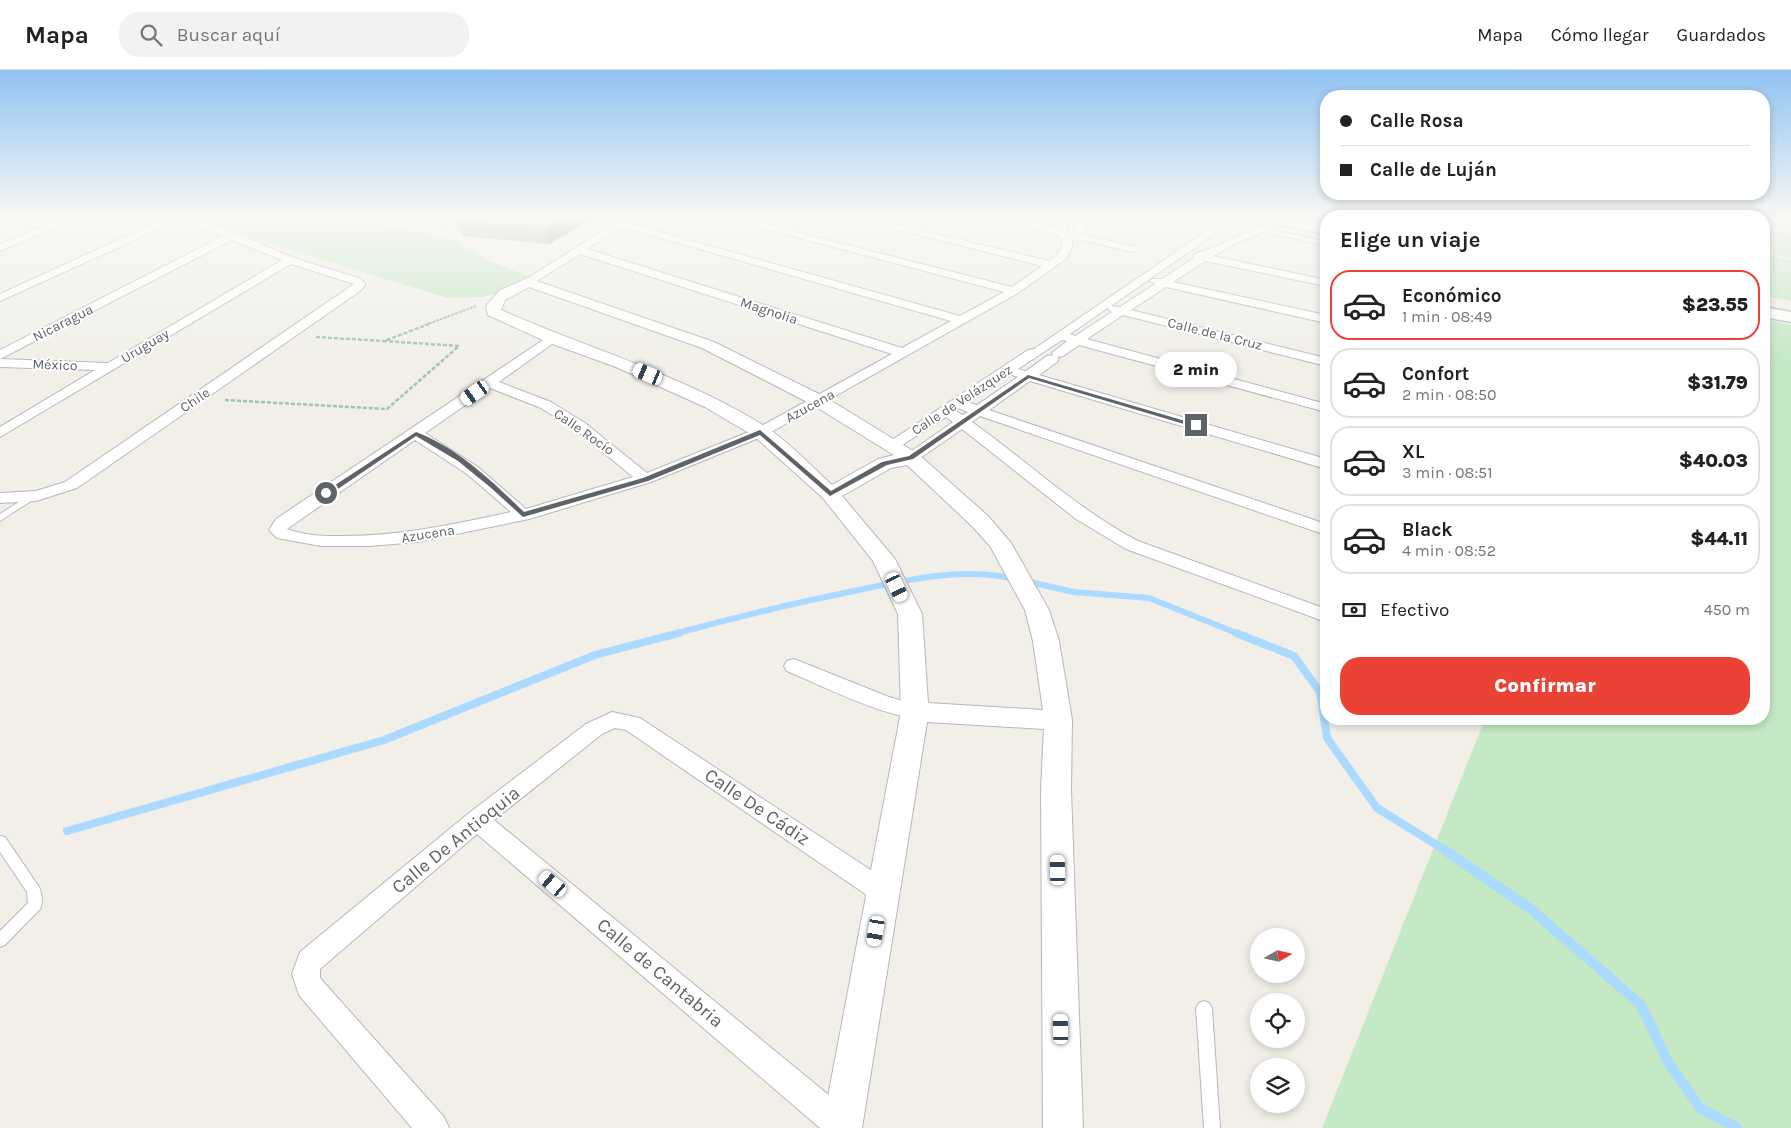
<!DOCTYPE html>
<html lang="es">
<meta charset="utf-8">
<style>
body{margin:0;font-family:Karla,sans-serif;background:#f2f2f2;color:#222;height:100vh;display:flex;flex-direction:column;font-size:19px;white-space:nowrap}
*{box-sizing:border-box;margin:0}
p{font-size:16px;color:#767676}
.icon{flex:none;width:28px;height:28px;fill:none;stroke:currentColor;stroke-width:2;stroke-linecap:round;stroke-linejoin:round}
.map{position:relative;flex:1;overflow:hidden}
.side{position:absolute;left:1320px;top:140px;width:450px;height:515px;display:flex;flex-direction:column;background:#fff;border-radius:20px;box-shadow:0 2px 8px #0003}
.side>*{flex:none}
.banner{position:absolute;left:1320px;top:20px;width:450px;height:110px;border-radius:20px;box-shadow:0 2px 8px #0003;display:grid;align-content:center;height:110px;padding:0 20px;background:#fff}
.needle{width:32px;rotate:81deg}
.controls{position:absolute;left:1250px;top:858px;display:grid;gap:10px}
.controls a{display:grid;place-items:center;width:55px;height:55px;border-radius:50%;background:#fff;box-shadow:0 2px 8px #0003;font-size:25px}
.end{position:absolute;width:22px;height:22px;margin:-11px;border:6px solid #5f6368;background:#fff;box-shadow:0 0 0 2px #fff}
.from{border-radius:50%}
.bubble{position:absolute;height:35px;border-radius:18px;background:#fff;box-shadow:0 2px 8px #0003;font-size:16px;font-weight:800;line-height:35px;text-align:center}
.car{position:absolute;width:15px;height:30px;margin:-15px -8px;border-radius:6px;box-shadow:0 0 4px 1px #0007;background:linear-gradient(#fff 24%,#345 0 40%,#fff 0 76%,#345 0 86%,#fff 0)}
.banner b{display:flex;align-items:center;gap:18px;height:48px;font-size:19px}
.banner b+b{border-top:1px solid #e0e0e0}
.banner i{width:12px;height:12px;background:#222}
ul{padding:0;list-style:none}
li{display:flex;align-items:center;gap:15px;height:70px;margin:0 10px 8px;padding:0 10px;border:2px solid #e0e0e0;border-radius:20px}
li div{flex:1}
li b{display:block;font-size:19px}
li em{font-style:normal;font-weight:800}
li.active{border-color:#ea4335}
li>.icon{width:45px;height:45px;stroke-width:1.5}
h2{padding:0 20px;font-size:22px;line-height:60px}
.pay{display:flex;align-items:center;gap:12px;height:55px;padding:0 20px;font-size:19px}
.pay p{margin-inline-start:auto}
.action{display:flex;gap:10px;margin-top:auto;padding:10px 20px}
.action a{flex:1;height:58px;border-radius:20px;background:#ea4335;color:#fff;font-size:20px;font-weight:800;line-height:58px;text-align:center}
header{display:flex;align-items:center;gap:30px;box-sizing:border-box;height:70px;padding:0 25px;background:#fff;border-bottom:1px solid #e0e0e0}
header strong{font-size:24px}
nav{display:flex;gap:28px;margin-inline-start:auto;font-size:18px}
.search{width:350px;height:45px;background:#f2f2f2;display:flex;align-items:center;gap:12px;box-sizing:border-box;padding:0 18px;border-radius:20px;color:#767676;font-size:19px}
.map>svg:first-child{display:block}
.green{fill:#c5e8c5}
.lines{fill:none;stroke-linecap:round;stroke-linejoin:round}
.stream-far2{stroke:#aadaff;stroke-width:6}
.stream-far1{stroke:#aadaff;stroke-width:8}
.stream{stroke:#aadaff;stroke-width:10}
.service-casing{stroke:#b5b8bc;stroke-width:2}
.minor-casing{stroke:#b5b8bc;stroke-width:2}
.tertiary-casing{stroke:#b5b8bc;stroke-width:2}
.secondary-casing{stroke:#b6babf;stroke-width:3}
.path-far1{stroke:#9cc7a9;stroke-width:2;stroke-dasharray:3 1;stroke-linecap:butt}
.path{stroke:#9cc7a9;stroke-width:2.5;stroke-dasharray:4 2;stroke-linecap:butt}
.service{fill:#fff;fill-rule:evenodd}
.minor{fill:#fff;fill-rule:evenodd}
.tertiary{fill:#fff;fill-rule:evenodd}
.secondary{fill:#fff;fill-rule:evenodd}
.wall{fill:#afaea9}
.shaded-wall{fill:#8f8d8a}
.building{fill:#cccac5;stroke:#8f8d8a}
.route{fill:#5f6368}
.labels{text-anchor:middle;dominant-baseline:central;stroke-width:4;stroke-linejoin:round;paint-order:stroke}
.far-street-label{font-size:14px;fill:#5f6368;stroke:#fff}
.near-street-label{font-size:19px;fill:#5f6368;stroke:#fff}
</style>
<header>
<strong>Mapa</strong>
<div class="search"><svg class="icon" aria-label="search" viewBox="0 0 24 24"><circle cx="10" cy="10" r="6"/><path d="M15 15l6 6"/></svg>Buscar aquí</div>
<nav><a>Mapa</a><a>Cómo llegar</a><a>Guardados</a></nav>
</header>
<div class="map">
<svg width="1791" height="1058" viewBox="0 0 1791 1058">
<rect width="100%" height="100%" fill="#f1efe8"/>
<path class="green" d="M194,147H334L449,168L490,191L532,208L499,223L482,227L448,228L258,170Z
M992,147H1068L1060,162Z
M1764,147H1791V162L1764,158Z
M1764,159L1791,164V188L1764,183Z
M1764,185L1791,190V231L1764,226Z
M1764,249L1791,255V1058H1322L1485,649H1764Z"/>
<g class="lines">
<path class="stream-far2" d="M1025,511L1074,522L1149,528L1239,564
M674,564C732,548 790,534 849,522C903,511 960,496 1015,509"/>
<path class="stream-far1" d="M1236,563L1294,586L1320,622L1327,668L1377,738L1448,782
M67,761L384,670L595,585L679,563"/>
<path class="stream" d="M1446,781L1532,840L1641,935L1668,992L1700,1038L1737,1058"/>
<defs>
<path id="service" d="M468,147H475L449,162L444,161Z
M1260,158L1326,171V175L1258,161L1257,160Z
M28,426L31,427L32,429L31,431L0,451V444Z
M0,766L5,767L39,817C42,823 43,833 40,839L5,875L0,877V861L28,833L27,822L0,782Z
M1204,931L1209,933L1212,938L1220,1058H1204L1196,938L1199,933Z"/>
<path id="minor" d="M15,147H29L49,154L66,147H80L0,181V174L40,158Z
M168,147C211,147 253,172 292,187C314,195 337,201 359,208L366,214L360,221L77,418L36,431L0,433V423L36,421L65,412L354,214L291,194L0,367V357L95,300L0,297V289L108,293L282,190L232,170L0,289V280L223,166L177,151L0,231V224Z
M624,147H633L628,153L960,246L1004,222L720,147H737L1012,217L1042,196L848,147H865L1049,191C1058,185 1062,181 1062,170L1058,165L983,147H1001L1057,159L1060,147H1070L1066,161L1073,163L1081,147H1091L1082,165L1137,177L1138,179L1133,182L1076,169L1072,171V178L1066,189L1018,223L766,365L651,412L529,449L417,472L370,476H321L277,468L269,460L276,449L549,266H557L559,269L499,312L551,332L585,353L647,403L756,359L892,284L580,184L532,214L528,215L522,212ZM622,157L951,251L902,278L587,179ZM490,318L541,338L575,359L633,407L526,439L478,397L425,363ZM415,370L467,404L511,442C455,454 401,466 344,466C325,466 305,466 287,459Z
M1227,147H1239L1111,236L1120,237L1155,214L1150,211L1152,209H1162L1194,188V184C1217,178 1243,163 1267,154L1259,148L1269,147L1278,154L1274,158L1239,172L1213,186L1326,210V216L1205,191L1173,212L1326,245V253L1166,217L1131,240L1326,288V296L1123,245L1087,269L1326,334V342L1079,275L1063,286L1057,287L1059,289L1057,292L1039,305L1326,389V399L1030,311L989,340L1326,454V465L980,346L972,352C1028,392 1077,439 1138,471L1326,539V552L1126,479L1076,449L962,359L916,391H906L903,388L906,385L953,352L946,347L896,379L891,381L883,376L1028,280L1034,279ZM1109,237L1108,239L1112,242L1075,266L1070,264ZM1062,270L1067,271L1052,283L1053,285L1047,286L1026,301L1018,299ZM1009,304L1018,307L977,335L967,332ZM958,338L968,342L962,345L955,340Z
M794,589L889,627L923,637L926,642L923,647C899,654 813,612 787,601L784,596L787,591Z
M612,642L640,648L892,814L896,822L892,830L883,833L874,830L626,660L615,658L602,664L494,750L853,1045L857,1058H820L477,764L320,899V908L444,1047L449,1058H412L299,925L292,904L300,882L469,743L586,654Z"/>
<path id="tertiary" d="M528,208L714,272L825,327L918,384L988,446L1011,473L1049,540L1059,571L1072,650L1071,720L1083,1058H1043L1041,720L1044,659L927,652L862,1058H822L901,642L898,544L873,491L823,428L754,366L705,337L616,297L547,272L488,245L486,236L500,220ZM529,217L702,278L813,335L894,385L878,389L832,415C811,396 789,372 766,357C683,305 589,279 501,240L505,230ZM907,395L972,456L990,476L1025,540L1033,571L1043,640L928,633L922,544L895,489L842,426L891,398Z"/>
<path id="secondary" d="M1250,147H1279L1326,156V164L1257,151Z
M1764,237L1791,242V252L1764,247Z"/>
</defs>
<use href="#service" class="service-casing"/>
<use href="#minor" class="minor-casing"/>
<use href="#tertiary" class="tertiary-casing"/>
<use href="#secondary" class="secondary-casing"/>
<path class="path-far1" d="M425,255L476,236"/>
<path class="path" d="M316,267L384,271
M225,330L387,339L459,276L384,271L429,254"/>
<use href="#service" class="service"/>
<use href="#minor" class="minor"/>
<use href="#tertiary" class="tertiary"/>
<use href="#secondary" class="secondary"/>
</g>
<path class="wall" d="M376,147H445L433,153Z
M466,147H596L549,174L462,166L458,151Z"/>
<path class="shaded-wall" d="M432,147H445L433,153Z
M568,147H596L549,174L546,159Z"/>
<path class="building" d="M466,147H568L546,159L458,151Z"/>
<linearGradient id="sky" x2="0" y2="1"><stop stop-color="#8fc3f1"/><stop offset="0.5" stop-color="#f9f8f5"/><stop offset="1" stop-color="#f9f8f5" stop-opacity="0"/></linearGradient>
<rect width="1791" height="295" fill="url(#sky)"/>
<path class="route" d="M1028,305L1199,355L1194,357L1029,308L913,389L887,395L830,426L760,365L648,411L523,447L490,417L458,391L416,366L329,425L323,423L416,362C457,377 494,413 524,442L643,408L760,360L831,421L882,392L909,386Z"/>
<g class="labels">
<g class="far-street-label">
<text transform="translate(769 241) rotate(18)">Magnolia</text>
<text transform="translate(63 253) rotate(-27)">Nicaragua</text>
<text transform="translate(1215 264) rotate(14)">Calle de la Cruz</text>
<text transform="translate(145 276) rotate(-31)">Uruguay</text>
<text transform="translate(55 295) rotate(2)">México</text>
<text transform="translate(195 330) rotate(-34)">Chile</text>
<text transform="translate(962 330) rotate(-33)">Calle de Velázquez</text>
<text transform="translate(810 336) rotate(-29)">Azucena</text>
<text transform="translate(584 362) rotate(35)">Calle Rocío</text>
<text transform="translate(428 464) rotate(-9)">Azucena</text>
</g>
<g class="near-street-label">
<text transform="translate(757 737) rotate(34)">Calle De Cádiz</text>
<text transform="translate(456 770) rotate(-39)">Calle De Antioquia</text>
<text transform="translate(660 903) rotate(40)">Calle de Cantabria</text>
</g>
</g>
</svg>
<div class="controls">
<a><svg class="needle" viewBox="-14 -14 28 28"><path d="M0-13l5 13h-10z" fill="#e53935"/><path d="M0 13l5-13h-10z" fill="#767676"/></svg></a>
<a><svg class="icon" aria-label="locate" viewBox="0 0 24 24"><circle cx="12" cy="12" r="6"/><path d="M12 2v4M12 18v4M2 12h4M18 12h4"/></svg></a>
<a><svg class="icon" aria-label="layers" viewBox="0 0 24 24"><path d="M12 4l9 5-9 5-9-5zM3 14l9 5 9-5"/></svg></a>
</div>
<i class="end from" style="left:326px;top:423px"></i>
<i class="end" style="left:1196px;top:355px"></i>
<div class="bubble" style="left:1155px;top:282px;width:82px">2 min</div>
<i class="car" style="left:648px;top:304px;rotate:293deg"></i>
<i class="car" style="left:475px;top:323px;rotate:235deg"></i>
<i class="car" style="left:897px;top:517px;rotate:155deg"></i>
<i class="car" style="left:1058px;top:800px;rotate:359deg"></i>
<i class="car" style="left:553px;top:814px;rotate:310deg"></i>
<i class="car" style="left:876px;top:861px;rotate:190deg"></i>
<i class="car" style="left:1061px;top:959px;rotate:359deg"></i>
<div class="banner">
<b><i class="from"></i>Calle Rosa</b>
<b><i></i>Calle de Luján</b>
</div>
<section class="side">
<h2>Elige un viaje</h2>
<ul>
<li class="active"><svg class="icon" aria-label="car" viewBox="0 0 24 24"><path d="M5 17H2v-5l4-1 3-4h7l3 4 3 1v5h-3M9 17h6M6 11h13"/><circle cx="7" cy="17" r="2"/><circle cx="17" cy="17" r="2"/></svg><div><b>Económico</b><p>1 min · 08:49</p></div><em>$23.55</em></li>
<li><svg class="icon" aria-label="car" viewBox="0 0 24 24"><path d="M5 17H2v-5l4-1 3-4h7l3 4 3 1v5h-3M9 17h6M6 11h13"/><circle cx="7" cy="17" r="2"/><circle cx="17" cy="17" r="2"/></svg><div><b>Confort</b><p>2 min · 08:50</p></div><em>$31.79</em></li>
<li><svg class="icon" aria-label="car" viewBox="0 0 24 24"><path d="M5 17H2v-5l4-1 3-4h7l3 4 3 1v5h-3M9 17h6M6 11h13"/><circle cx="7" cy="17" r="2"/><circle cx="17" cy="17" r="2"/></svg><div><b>XL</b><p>3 min · 08:51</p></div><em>$40.03</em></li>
<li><svg class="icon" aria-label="car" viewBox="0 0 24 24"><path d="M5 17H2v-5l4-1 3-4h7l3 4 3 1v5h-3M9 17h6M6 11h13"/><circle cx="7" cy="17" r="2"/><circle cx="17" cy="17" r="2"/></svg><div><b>Black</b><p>4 min · 08:52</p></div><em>$44.11</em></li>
</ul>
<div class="pay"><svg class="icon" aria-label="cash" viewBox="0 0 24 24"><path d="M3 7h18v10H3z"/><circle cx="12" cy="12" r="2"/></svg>Efectivo<p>450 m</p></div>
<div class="action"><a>Confirmar</a></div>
</section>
</div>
